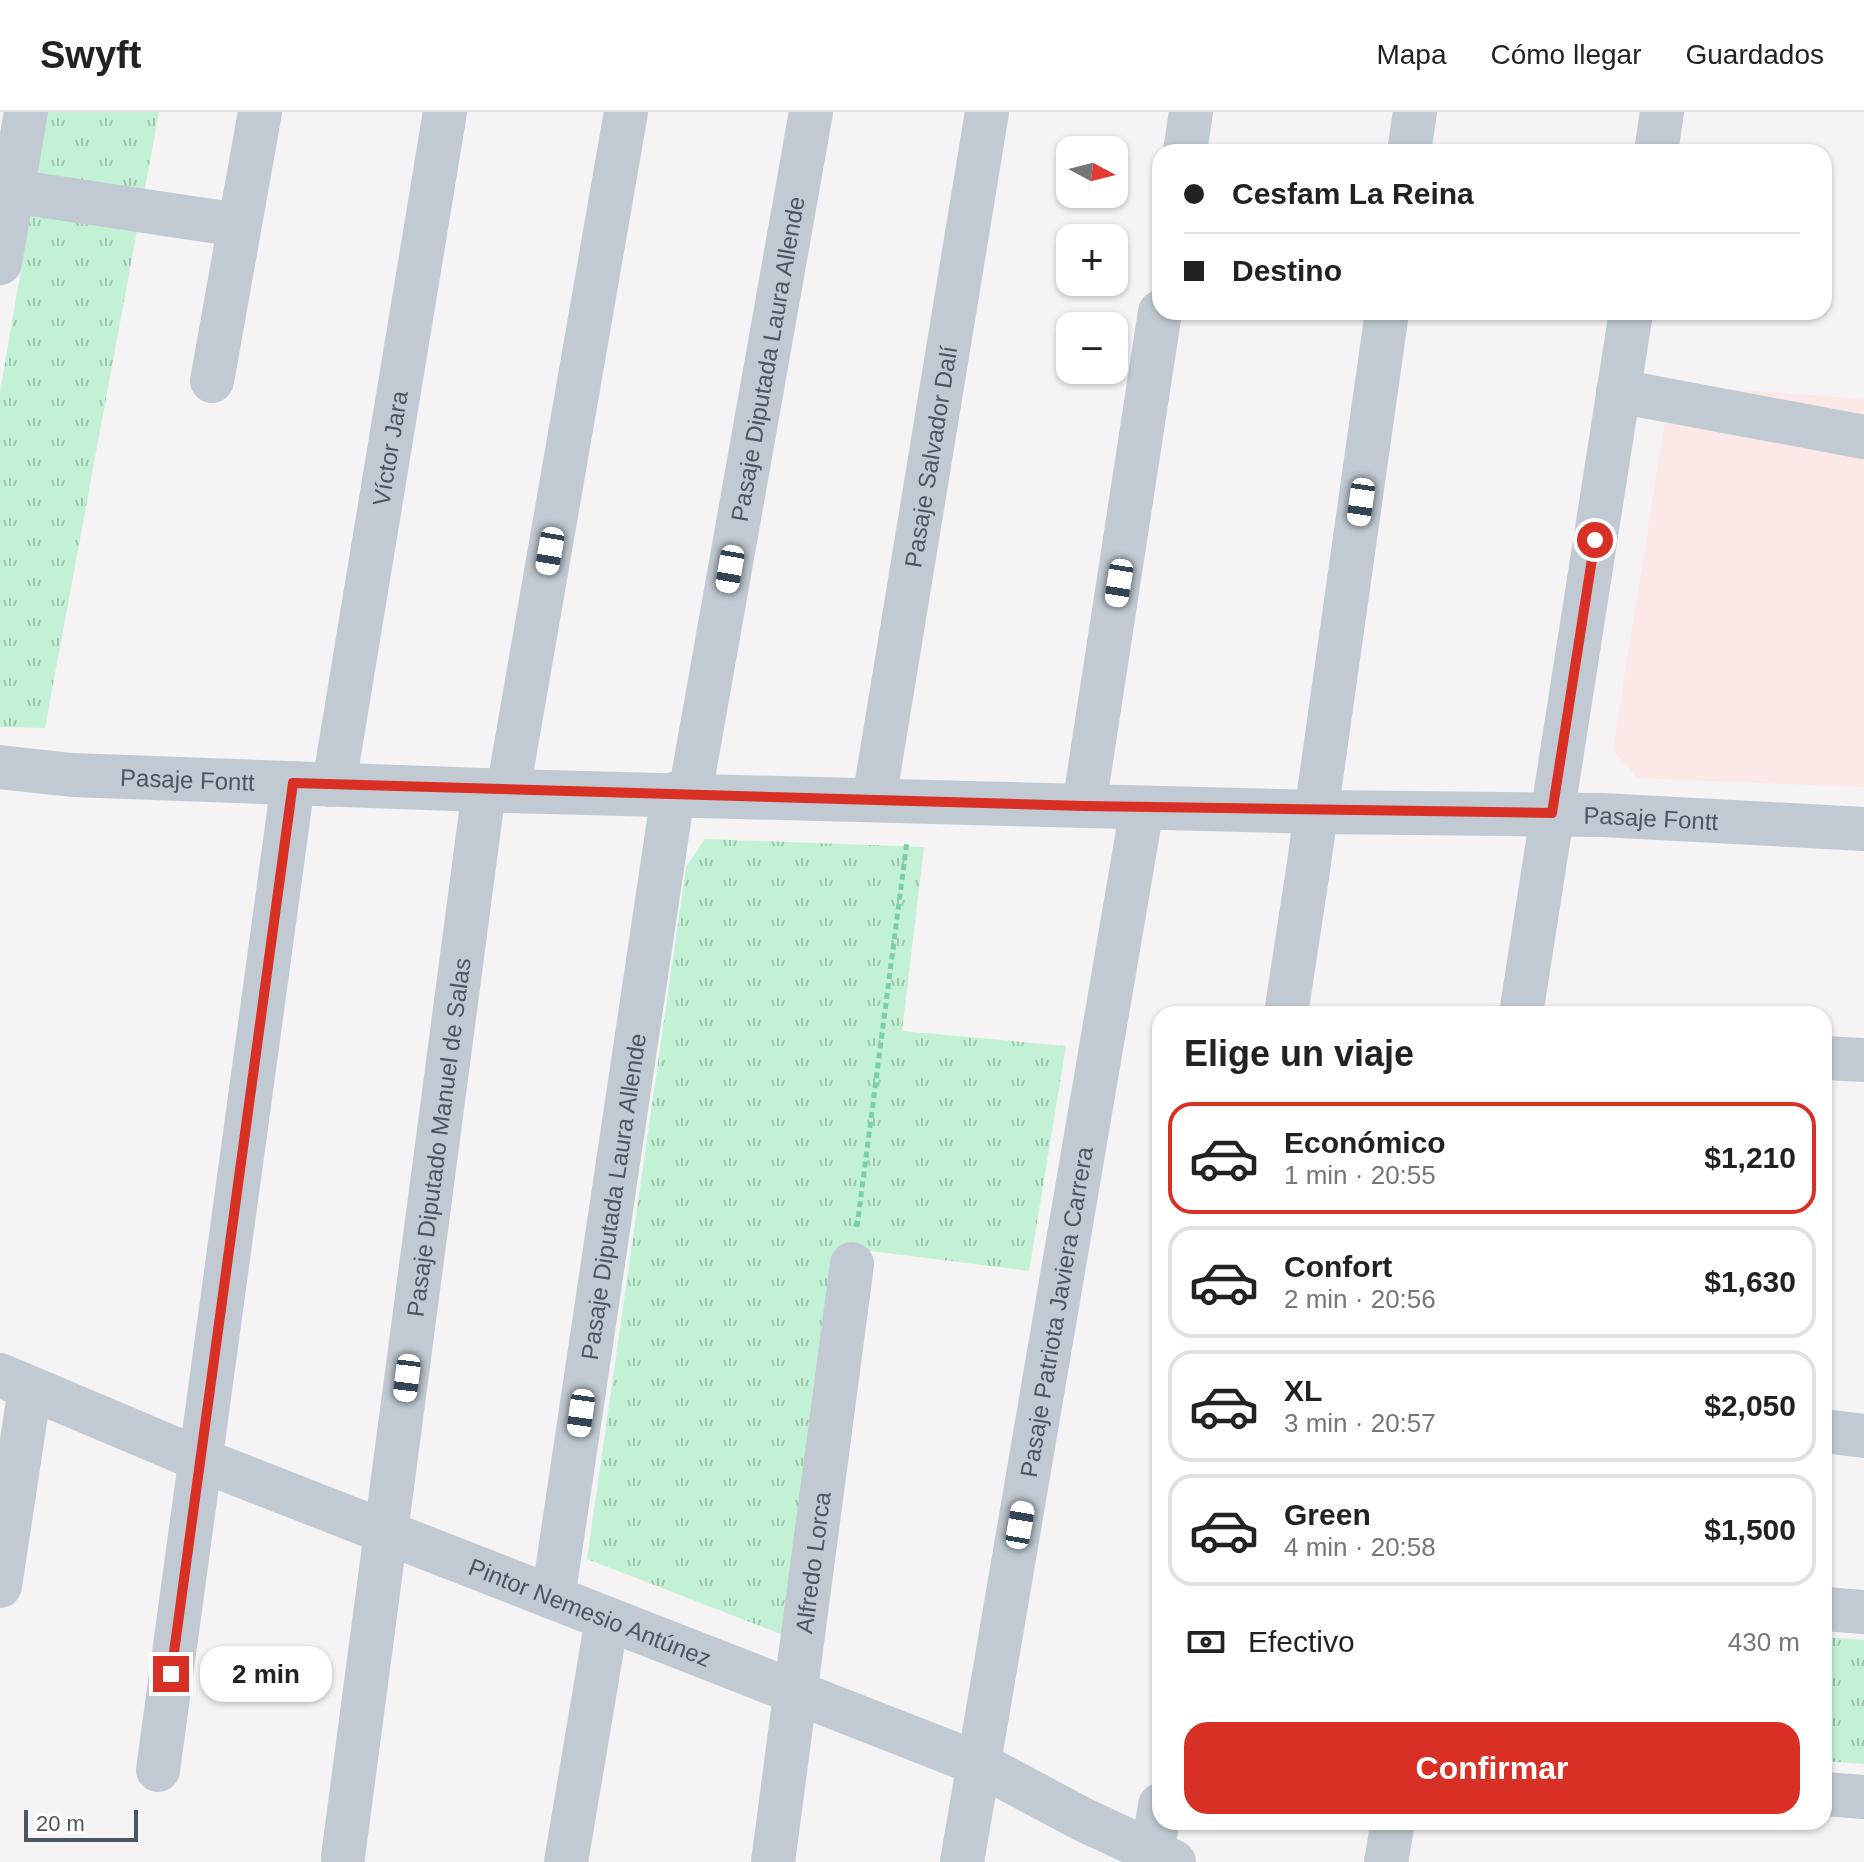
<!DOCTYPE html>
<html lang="es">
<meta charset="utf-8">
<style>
body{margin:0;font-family:Helvetica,sans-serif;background:#f6f6f6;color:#222;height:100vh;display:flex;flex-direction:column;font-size:30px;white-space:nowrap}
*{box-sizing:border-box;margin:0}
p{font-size:26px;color:#767676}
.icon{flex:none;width:44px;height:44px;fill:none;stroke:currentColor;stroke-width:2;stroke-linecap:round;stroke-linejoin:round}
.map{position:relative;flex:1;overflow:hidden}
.sheet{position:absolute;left:1152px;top:894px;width:680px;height:824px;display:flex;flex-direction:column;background:#fff;border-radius:24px;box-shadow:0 2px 6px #0004}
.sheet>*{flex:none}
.top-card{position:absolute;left:1152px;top:32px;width:680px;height:176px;border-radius:24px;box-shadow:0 2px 6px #0004;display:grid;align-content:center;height:176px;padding:0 32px;background:#fff}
.needle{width:52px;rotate:97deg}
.controls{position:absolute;left:1056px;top:24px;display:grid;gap:16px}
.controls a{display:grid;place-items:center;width:72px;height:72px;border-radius:16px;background:#fff;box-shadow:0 2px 6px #0004;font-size:40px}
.scale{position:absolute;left:24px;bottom:20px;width:114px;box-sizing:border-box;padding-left:8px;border:4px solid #4a5661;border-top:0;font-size:22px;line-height:28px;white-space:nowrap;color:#4a5661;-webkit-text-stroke:6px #fff;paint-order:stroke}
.end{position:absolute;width:36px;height:36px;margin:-18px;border:10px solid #d93025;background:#fff;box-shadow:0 0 0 4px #fff}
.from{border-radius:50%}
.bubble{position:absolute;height:56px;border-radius:24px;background:#fff;box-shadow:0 2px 6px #0004;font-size:26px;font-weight:700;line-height:56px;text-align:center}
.car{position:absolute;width:24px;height:48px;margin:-24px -12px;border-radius:10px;box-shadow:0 0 6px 2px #0007;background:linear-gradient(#fff 24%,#345 0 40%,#fff 0 76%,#345 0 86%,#fff 0)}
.top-card b{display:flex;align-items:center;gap:28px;height:76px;font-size:30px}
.top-card b+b{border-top:2px solid #e0e0e0}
.top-card i{width:20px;height:20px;background:#222}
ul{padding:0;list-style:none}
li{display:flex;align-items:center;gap:24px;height:112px;margin:0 16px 12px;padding:0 16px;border:4px solid #e0e0e0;border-radius:24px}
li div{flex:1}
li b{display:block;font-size:30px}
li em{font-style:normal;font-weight:700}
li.on{border-color:#d93025}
li>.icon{width:72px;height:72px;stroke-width:1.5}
h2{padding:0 32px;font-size:36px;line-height:96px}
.pay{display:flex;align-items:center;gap:20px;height:88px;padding:0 32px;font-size:30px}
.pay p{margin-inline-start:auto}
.action{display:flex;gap:16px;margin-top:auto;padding:16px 32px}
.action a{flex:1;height:92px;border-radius:24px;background:#d93025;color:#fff;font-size:32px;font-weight:700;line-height:92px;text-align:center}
header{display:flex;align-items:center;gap:48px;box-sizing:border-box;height:112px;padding:0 40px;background:#fff;border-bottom:2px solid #e0e0e0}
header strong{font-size:38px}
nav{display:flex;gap:44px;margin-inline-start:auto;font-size:28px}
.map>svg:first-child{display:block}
.medical{fill:#fce8e6}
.park{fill:url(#park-tufts)}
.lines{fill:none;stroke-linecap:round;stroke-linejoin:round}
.path{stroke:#7ad0a6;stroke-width:5;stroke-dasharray:6 4;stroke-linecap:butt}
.minor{stroke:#c1cad2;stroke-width:44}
.route{stroke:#d93025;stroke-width:10}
.labels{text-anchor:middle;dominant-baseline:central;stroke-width:6;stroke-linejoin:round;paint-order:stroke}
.street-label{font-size:24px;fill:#4a5661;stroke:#fff}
</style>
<header>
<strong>Swyft</strong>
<nav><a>Mapa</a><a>Cómo llegar</a><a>Guardados</a></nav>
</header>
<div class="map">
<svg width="1864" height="1750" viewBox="0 0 1864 1750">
<defs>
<pattern id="park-tufts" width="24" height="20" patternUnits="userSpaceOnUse" patternTransform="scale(2)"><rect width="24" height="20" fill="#c3f1d5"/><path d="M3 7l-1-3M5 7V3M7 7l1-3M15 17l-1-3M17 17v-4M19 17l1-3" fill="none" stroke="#a0c6b0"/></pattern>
</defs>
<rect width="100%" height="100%" fill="#f5f3f3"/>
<path class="medical" d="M1671,273L1864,287V675L1637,666L1613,638Z"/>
<path class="park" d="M48,0H159L45,616L0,615V280Z
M705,727L924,735L902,919L1066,934L1029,1159L838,1135L791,1526L587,1447L686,755Z
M1824,1525L1864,1528V1652L1824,1649Z"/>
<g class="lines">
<path class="path" d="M857,1115L907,729"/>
<g class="minor">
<path d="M1185,40L1191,0"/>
<path d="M1409,40L1415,0"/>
<path d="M1656,40L1662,0"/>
<path d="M12,79L238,113"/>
<path d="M0,151L26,0"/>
<path d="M212,269L260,0"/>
<path d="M1618,279L1864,325"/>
<path id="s1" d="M0,655L72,663L508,679L1317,700L1602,703L1864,717"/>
<path id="s2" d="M331,673L337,654L445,0"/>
<path d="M508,679L626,0"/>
<path id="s3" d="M690,682L811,0"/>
<path id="s4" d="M874,688L987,0"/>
<path d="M1084,694L1160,200"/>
<path d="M1286,902L1308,758L1387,200"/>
<path d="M1521,902L1631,200"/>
<path d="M1824,946L1864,948"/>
<path id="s5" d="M0,1263L201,1348L979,1652L1082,1707L1174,1750"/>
<path d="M1824,1319L1864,1324"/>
<path d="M0,1474L30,1276"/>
<path id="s6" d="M553,1486L673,682"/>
<path d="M1824,1497L1864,1500"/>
<path d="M158,1658L293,671"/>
<path d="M1824,1682L1864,1685"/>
<path id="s7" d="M343,1745L484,678"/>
<path d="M566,1750L607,1507"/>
<path id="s8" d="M773,1750L852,1152"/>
<path id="s9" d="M962,1750L1142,696"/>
<path d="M1151,1750L1160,1693"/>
<path d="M1386,1750L1393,1710"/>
</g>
</g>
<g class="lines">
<path class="route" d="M171,1562L293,671L1084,694L1552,701L1595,428"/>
</g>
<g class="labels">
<g class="street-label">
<text stroke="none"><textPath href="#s3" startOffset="442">Pasaje Diputada Laura Allende</textPath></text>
<text stroke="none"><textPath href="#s2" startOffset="342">Víctor Jara</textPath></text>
<text stroke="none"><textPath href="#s4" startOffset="348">Pasaje Salvador Dalí</textPath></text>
<text stroke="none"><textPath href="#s1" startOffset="188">Pasaje Fontt</textPath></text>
<text stroke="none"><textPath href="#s1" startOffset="1652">Pasaje Fontt</textPath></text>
<text stroke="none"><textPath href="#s7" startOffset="726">Pasaje Diputado Manuel de Salas</textPath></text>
<text stroke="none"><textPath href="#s6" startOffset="406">Pasaje Diputada Laura Allende</textPath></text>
<text stroke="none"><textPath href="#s9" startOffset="558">Pasaje Patriota Javiera Carrera</textPath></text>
<text stroke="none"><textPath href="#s8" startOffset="302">Alfredo Lorca</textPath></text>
<text stroke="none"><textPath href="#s5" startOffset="636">Pintor Nemesio Antúnez</textPath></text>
</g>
</g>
</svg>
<div class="controls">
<a><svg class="needle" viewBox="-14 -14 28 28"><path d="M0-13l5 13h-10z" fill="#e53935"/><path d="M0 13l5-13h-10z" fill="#767676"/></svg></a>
<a>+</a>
<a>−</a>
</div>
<div class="scale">20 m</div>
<i class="end from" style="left:1595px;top:428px"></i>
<i class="end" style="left:171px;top:1562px"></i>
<div class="bubble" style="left:200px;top:1534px;width:132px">2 min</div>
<i class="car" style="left:1361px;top:390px;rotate:188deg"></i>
<i class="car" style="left:550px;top:439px;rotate:190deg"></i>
<i class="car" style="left:730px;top:457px;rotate:190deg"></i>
<i class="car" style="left:1119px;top:471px;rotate:189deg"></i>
<i class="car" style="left:407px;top:1266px;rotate:187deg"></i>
<i class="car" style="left:581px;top:1301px;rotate:188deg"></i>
<i class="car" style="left:1020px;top:1413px;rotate:10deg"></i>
<div class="top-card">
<b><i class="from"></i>Cesfam La Reina</b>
<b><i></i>Destino</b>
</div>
<section class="sheet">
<h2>Elige un viaje</h2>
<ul>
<li class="on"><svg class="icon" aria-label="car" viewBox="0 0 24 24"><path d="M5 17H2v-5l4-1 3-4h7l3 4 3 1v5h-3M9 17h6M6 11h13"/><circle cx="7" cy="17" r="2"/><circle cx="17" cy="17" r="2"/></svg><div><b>Económico</b><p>1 min · 20:55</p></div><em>$1,210</em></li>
<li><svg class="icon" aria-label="car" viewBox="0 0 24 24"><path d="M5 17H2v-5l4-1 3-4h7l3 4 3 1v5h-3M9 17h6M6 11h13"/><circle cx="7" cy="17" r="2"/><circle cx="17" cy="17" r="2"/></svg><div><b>Confort</b><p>2 min · 20:56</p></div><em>$1,630</em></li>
<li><svg class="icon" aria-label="car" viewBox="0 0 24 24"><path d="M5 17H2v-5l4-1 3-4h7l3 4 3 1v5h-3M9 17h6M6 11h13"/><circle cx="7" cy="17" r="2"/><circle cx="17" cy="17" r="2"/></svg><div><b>XL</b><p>3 min · 20:57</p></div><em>$2,050</em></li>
<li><svg class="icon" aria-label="car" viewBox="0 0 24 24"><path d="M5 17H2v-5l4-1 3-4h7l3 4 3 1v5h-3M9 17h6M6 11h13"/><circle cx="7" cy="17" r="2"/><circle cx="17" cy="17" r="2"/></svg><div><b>Green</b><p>4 min · 20:58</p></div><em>$1,500</em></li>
</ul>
<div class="pay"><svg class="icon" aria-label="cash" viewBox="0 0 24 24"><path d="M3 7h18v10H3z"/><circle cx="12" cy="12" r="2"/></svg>Efectivo<p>430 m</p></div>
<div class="action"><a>Confirmar</a></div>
</section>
</div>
